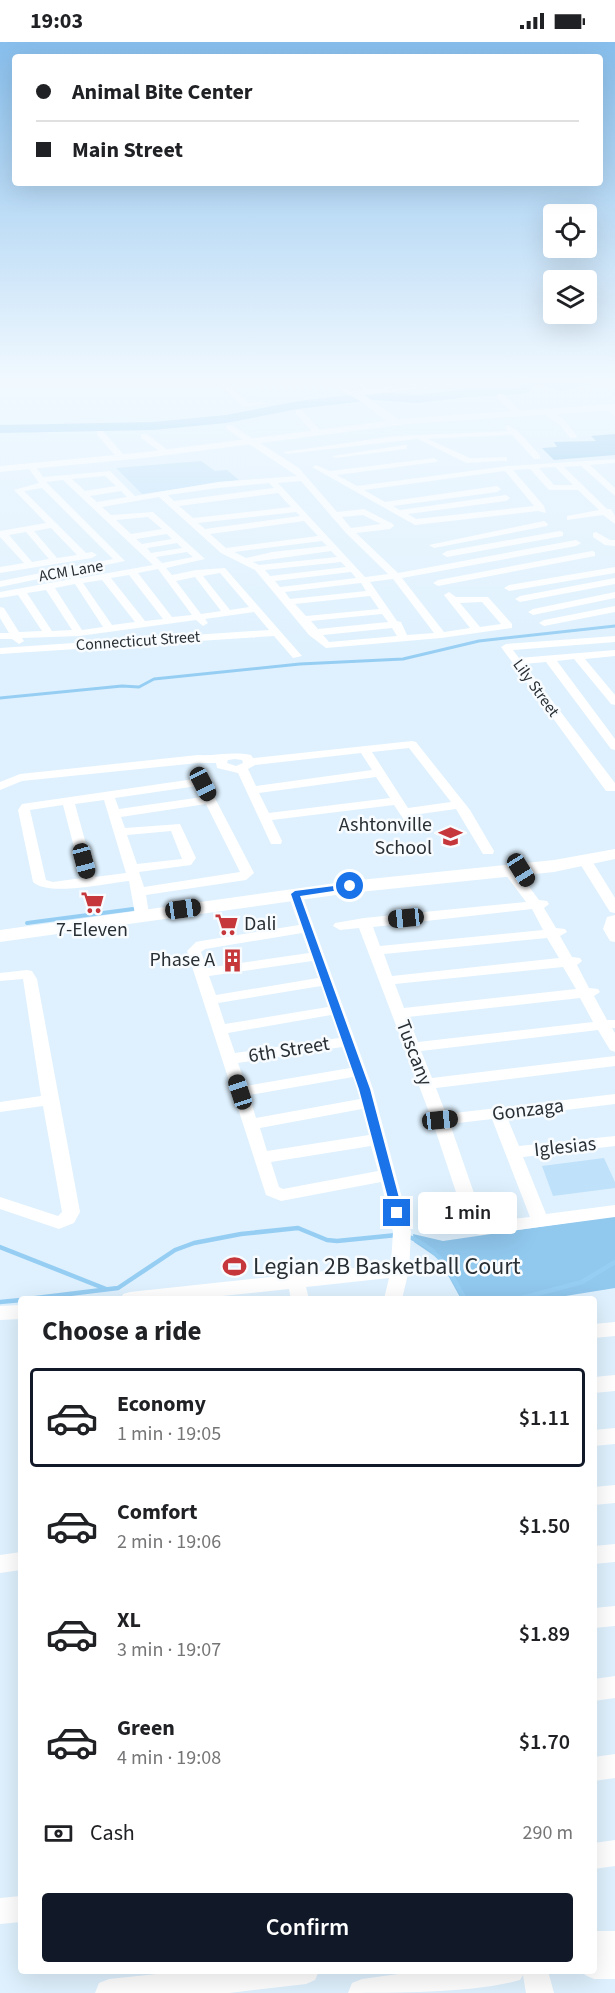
<!DOCTYPE html>
<meta charset="utf-8">
<style>
body{margin:0;font-family:"Source Sans 3",sans-serif;background:#f6f6f6;color:#202124;height:100vh;display:flex;flex-direction:column;font-size:22px;white-space:nowrap}
*{box-sizing:border-box;margin:0}
p{font-size:20px;color:#757577}
.icon{flex:none;width:33px;height:33px;fill:none;stroke:currentColor;stroke-width:2;stroke-linecap:round;stroke-linejoin:round}
.map{position:relative;flex:1;overflow:hidden}
.details{position:absolute;left:18px;top:1254px;width:579px;height:678px;display:flex;flex-direction:column;background:#fff;border-radius:6px;box-shadow:0 6px 24px #0002}
.details>*{flex:none}
.top-card{position:absolute;left:12px;top:12px;width:591px;height:132px;border-radius:6px;box-shadow:0 6px 24px #0002;display:grid;align-content:center;height:132px;padding:0 24px;background:#fff}
.tools{position:absolute;left:543px;top:162px;display:grid;gap:12px}
.tools a{display:grid;place-items:center;width:54px;height:54px;border-radius:6px;background:#fff;box-shadow:0 6px 24px #0002;font-size:30px}
.end{position:absolute;width:27px;height:27px;margin:-14px;border:8px solid #1a73e8;background:#fff;box-shadow:0 0 0 3px #fff}
.from{border-radius:50%}
.bubble{position:absolute;height:42px;border-radius:6px;background:#fff;box-shadow:0 6px 24px #0002;font-size:20px;font-weight:600;line-height:42px;text-align:center}
.car{position:absolute;width:18px;height:36px;margin:-18px -9px;border-radius:8px;box-shadow:0 0 4px 2px #0007;background:linear-gradient(#222 24%,#8ab4d8 0 40%,#222 0 76%,#8ab4d8 0 86%,#222 0)}
.top-card b{display:flex;align-items:center;gap:21px;height:57px;font-size:22px}
.top-card b+b{border-top:2px solid #e0e0e0}
.top-card i{width:15px;height:15px;background:#202124}
ul{padding:0;list-style:none}
li{display:flex;align-items:center;gap:18px;height:99px;margin:0 12px 9px;padding:0 12px;border:3px solid transparent;border-radius:6px}
li div{flex:1}
li b{display:block;font-size:22px}
li em{font-style:normal;font-weight:600}
li.on{border-color:#111827}
li>.icon{width:54px;height:54px;stroke-width:1.5}
h2{padding:0 24px;font-size:27px;line-height:72px}
.pay{display:flex;align-items:center;gap:15px;height:66px;padding:0 24px;font-size:22px}
.pay p{margin-inline-start:auto}
.button{display:flex;gap:12px;margin-top:auto;padding:12px 24px}
.button a{flex:1;height:69px;border-radius:6px;background:#111827;color:#fff;font-size:24px;font-weight:600;line-height:69px;text-align:center}
.status{display:flex;justify-content:space-between;align-items:center;height:42px;padding:0 30px;background:#fff;direction:ltr}
.status svg{height:16px;fill:currentColor}
.map>svg:first-child{display:block}
.green{fill:#bfe1fa}
.forest{fill:#91c8ee}
.lines{fill:none;stroke-linecap:round;stroke-linejoin:round}
.stream-far2{stroke:#96cef3;stroke-width:3}
.stream-far1{stroke:#96cef3;stroke-width:4}
.stream{stroke:#96cef3;stroke-width:4.5}
.river{fill:#96cef3;fill-rule:evenodd}
.street{fill:#fff;fill-rule:evenodd}
.secondary{fill:#fff;fill-rule:evenodd}
.route{fill:#1a73e8}
.labels{text-anchor:middle;dominant-baseline:central;stroke-width:5;stroke-linejoin:round;paint-order:stroke}
.far-street-label{font-size:16px;fill:#293035;stroke:#f9fcff}
.poi-label{font-size:20px;fill:#293035;stroke:#f9fcff;text-anchor:end}
.street-label{font-size:20px;fill:#293035;stroke:#f9fcff}
.near-poi-label{font-size:24px;fill:#293035;stroke:#f9fcff;text-anchor:start}
</style>
<div class="status"><b>19:03</b><svg viewBox="0 0 49 12"><path d="M0 12V9h3v3zM5 12V6h3v6zM10 12V3h3v9zM15 12V0h3v12zM26 1h20v11H26zM47 4h2v5h-2z"/></svg></div>
<div class="map">
<svg width="615" height="1951" viewBox="0 0 615 1951">
<rect width="100%" height="100%" fill="#dff1fe"/>
<path class="green" d="M201,419L215,429L227,428L239,438L142,452L116,426Z
M604,1116L615,1140V1146L553,1154L542,1124Z"/>
<path class="forest" d="M615,392V413L554,418L542,406L557,405L554,400L596,399L591,394Z
M615,1174V1246L547,1257H461L439,1217L414,1200L413,1192L443,1199Z"/>
<g class="lines">
<path class="stream-far2" d="M0,656L122,644L139,645L154,637L300,622L403,617L479,599L615,584"/>
<path class="stream-far1" d="M27,881L133,867"/>
<path class="stream" d="M407,1194C441,1207 448,1228 465,1257
M0,1205L106,1247
M28,1257L118,1246L175,1208L194,1201L241,1192L298,1186L327,1198L337,1199L397,1193
M518,1257L582,1240L615,1220
M0,1260L21,1258"/>
<path class="river" d="M594,341L561,349L539,342L532,345L529,350L522,352L469,355L417,361L374,358L298,367L226,381L153,388L0,391V383L153,380L226,373L298,359L374,350L417,353L469,347L520,346L522,341Z"/>
<path class="street" d="M219,341H227L248,361L262,360L266,362L243,365Z
M357,341H364L373,350L366,352Z
M497,352H503L521,369V373H515L497,356Z
M607,363L615,368V374L603,365Z
M542,367C557,367 569,383 577,394L576,396H570L560,383L542,371Z
M296,368H302L320,388V392H314L296,372Z
M226,383H232L299,426L337,470L364,467L393,482L394,484L390,487L356,491L398,531L576,498L581,501L576,504L402,536L444,590L470,586L444,553L449,550L456,555H488L512,582V586L441,596L326,606L309,593L255,528L221,511L159,455L102,465L111,473L153,470L205,517L166,526L172,533L196,528L225,526L302,614L293,616L274,594L0,612V606L269,588L254,570L205,577L208,581L203,584L196,578L79,594L22,596L24,599L19,602L12,597H0V591H9L0,576V565L4,566L19,590L42,589L18,553L0,556V550L71,537L69,534L74,531L80,536L153,523L63,438L46,440L125,519L0,545V539L113,517L42,446L24,449L86,511L92,510L97,513L92,516L0,531V525L24,521L0,495V489L46,481L14,448L39,441L27,424L28,422H34L43,435L110,429L135,454L218,440L297,434L226,387ZM105,434L116,444L85,449L72,437ZM301,439L346,491L388,532L365,535L278,441ZM269,441L274,446L174,459L168,453L218,446ZM121,449L127,455L97,460L90,454ZM278,451L291,465L193,476L179,464ZM296,470L300,474L205,487L198,481ZM363,473L381,482L351,486L342,475ZM148,475L162,487L131,492L116,478ZM304,479L318,494L226,506L210,492ZM51,486L77,513L57,516L34,489ZM26,490L49,517L32,520L9,493ZM167,492L172,497L142,502L136,497ZM322,499L327,504L272,510L246,516L234,510ZM177,501L182,506L151,511L147,506ZM331,509L337,515L259,523L253,520ZM187,510L193,515L162,521L156,515ZM341,520L346,525L270,534L265,528ZM158,527L192,573L172,575L138,531ZM351,530L356,536L280,545L275,539ZM220,531L249,565L230,568L203,534ZM129,533L163,577L145,579L111,536ZM195,535L221,569L201,572L176,539ZM393,537L434,591L407,593L401,580L397,579L370,540ZM102,538L135,580L112,583L83,541ZM361,541L366,549L290,557L285,550ZM75,542L103,585L82,588L55,546ZM46,548L72,588L52,589L27,551ZM370,554L379,567L306,574L295,562ZM482,560L501,582L480,585L460,561ZM382,572L388,580L318,587L311,579ZM392,586L397,594L329,600L323,593Z
M508,383L518,389L540,413V417H534L512,393L428,397L470,416L507,415V419H504L466,421L418,397L287,412L283,410L394,394L508,389L504,385Z
M97,389H103L124,413V417H118L97,393Z
M141,392H147L170,410L163,412L141,396Z
M404,403H407V407L336,416L332,414Z
M434,416L438,418L437,420L337,433L357,444L507,424L615,417V421L590,423L615,446V454L581,424L564,425L607,467H611L615,474V482L603,473L567,478V474L599,468L578,448H549L530,427L513,428L544,464L546,471L538,469L415,483L312,425L316,423L330,429ZM555,425L573,443H554L539,426ZM505,429L534,464L416,477L408,472L506,459L510,456L506,453L400,468L393,464L497,450L501,447L497,444L385,460L364,448Z
M544,479L548,482L547,484L434,506L429,503Z
M560,489L563,490V494L447,515L442,512L447,509Z
M596,490L610,498H615V504L605,503L593,495V491Z
M592,509L595,510V514L438,544L433,541L438,538Z
M615,525V531L509,549L504,546L509,543Z
M615,536V542L520,560L515,557L520,554Z
M615,550V556L533,573L528,570L533,567Z
M615,564V570L544,584L539,581L544,578Z
M615,594V600L513,608L519,616L615,608V614L585,617L615,653V663L611,662L574,617L557,619L615,697V708L611,707L546,620L524,622L615,741V749H606L501,605L506,602Z
M412,699L416,700L470,768L494,809L493,812H483L456,767L413,773L412,778H404L394,763L272,778L282,799L281,802H271L238,731L217,726L216,721H198L22,739L0,748V740L20,732L198,713C217,714 232,709 251,713L253,716ZM409,706L451,760L408,766L372,710ZM361,711L372,728L256,744L248,727L255,723ZM235,717L242,718L243,721L236,724L227,721L228,718ZM376,735L390,756L269,771L259,751Z
M201,736L205,737L254,831L246,838L146,853L149,872L142,876L135,872L129,839C107,841 49,855 33,840L18,768L22,762ZM197,744L202,755L119,767L115,756ZM104,758L126,831L95,835L75,762ZM206,762L240,830L144,845L139,830L191,823L196,816L180,782L125,786L121,775ZM63,763L82,836L53,840L46,838L30,768ZM171,789L182,817L137,822L127,793Z
M584,813L589,814L615,856V871L610,870L577,817Z
M510,825L515,826L539,858L547,859L549,862L544,866L556,886L565,887L567,890L560,894L572,915L580,916L582,919L577,923L589,946L598,947L600,950L594,954L607,978H615V986H612L615,991V1010L610,1008L598,988L421,1009L432,1036L615,1014V1024L436,1046L446,1072L615,1052V1062L507,1075L519,1104L615,1094V1104L523,1115L546,1172L615,1163V1175L480,1193L474,1191L467,1183L432,1078L359,886L340,888L333,884L335,881L364,876L526,860L503,829ZM532,867L543,888L380,904L373,885ZM547,896L559,916L392,934L384,912ZM563,925L576,947L404,966L395,942ZM580,956L593,980L418,1000L408,975ZM492,1077L530,1175L484,1180L450,1082Z
M295,848L302,852L373,1047L411,1190L409,1228L402,1257H384L389,1236L306,1245L309,1257H291L289,1247L193,1257H121L123,1252L130,1250L391,1222L393,1190L381,1140L281,1159L266,1153L187,909L196,900L201,899L299,883L288,852ZM302,891L309,911L207,926L201,910L205,907ZM312,919L318,936L216,953L209,934ZM321,944L328,965L225,982L218,961ZM331,973L339,996L235,1011L228,991ZM342,1005L350,1026L246,1044L238,1021ZM353,1035L360,1057L256,1076L249,1053ZM362,1067L369,1093L267,1109L260,1086ZM371,1104L378,1129L283,1147L279,1145L271,1120Z
M615,873V900L610,899L603,887L607,875Z
M27,928L32,929L37,937L80,1170L74,1181L59,1187L0,1167V1155L58,1174L62,1170L43,1064L0,1070V1060L41,1054L23,937L0,939V931Z
M21,1263V1277L0,1278V1264Z
M615,1280V1294L594,1296V1282Z
M615,1333V1349L594,1351V1335Z
M615,1386V1402L594,1404V1388Z
M615,1443V1461L594,1463V1445Z
M615,1502V1520L594,1522V1504Z
M21,1510V1528L0,1531V1513Z
M615,1564V1584L594,1586V1566Z
M615,1634V1656L594,1659V1637Z
M615,1712V1736L594,1739V1715Z
M615,1798V1824L594,1827V1801Z
M21,1854V1880L0,1882V1856Z
M594,1889H615V1937H594L585,1933L583,1929H594Z
M185,1929H319L315,1938L306,1942L229,1951H95L99,1941L109,1937Z
M420,1929H548L554,1951H526L523,1933L520,1938C476,1951 398,1951 348,1951L352,1941L362,1937Z"/>
<path class="secondary" d="M328,341H342L354,348L418,341H457L452,344L364,353L398,377L615,362V368L408,382L145,416L0,430V424L145,410L386,379L362,360Z
M615,807V817L554,830L350,851L0,900V888L350,839L554,818Z"/>
</g>
<linearGradient id="sky" x2="0" y2="1"><stop stop-color="#87beec"/><stop offset="0.55" stop-color="#f1f9ff"/><stop offset="1" stop-color="#f1f9ff" stop-opacity="0"/></linearGradient>
<rect width="615" height="615" fill="url(#sky)"/>
<path class="route" d="M350,842L353,843V846L300,854L370,1047L403,1171L397,1175L392,1171L359,1047L291,852L295,849Z"/>
<defs>
<symbol id="school-bare" viewBox="-9 -9 18 18"><path d="M0-5L7-2L0 1L-7-2ZM-4 1L0 2.5L4 1V4Q0 6-4 4Z" fill="#c6373b" stroke="#f9fcff" stroke-width="2.5" paint-order="stroke"/></symbol>
<symbol id="supermarket-bare" viewBox="-9 -9 18 18"><path d="M-6-5.5h2.5l.6 2H6L4.5 2H-2.5L-4.4-4H-6ZM-1.5 3.2a1.3 1.3 0 1 0 .1 0ZM3 3.2a1.3 1.3 0 1 0 .1 0Z" fill="#c6373b" stroke="#f9fcff" stroke-width="2.5" paint-order="stroke"/></symbol>
<symbol id="building-bare" viewBox="-9 -9 18 18"><path d="M-4-6H4V6H1V3H-1V6H-4ZM-2.5-4.3h1.7v1.8h-1.7ZM.8-4.3h1.7v1.8H.8ZM-2.5-1h1.7V.8h-1.7ZM.8-1h1.7V.8H.8Z" fill="#c6373b" stroke="#f9fcff" stroke-width="2.5" paint-order="stroke"/></symbol>
<symbol id="stadium-bare" viewBox="-9 -9 18 18"><path d="M0-5a6.5 5 0 1 0 0 10a6.5 5 0 1 0 0-10ZM-3.5-1.8h7v3.6h-7Z" fill="#c6373b" stroke="#f9fcff" stroke-width="2.5" paint-order="stroke"/></symbol>
</defs>
<g fill-rule="evenodd">
<use href="#school-bare" x="434" y="778" width="33" height="33"/>
<use href="#supermarket-bare" x="76" y="844" width="33" height="33"/>
<use href="#supermarket-bare" x="210" y="866" width="33" height="33"/>
<use href="#building-bare" x="216" y="902" width="33" height="33"/>
<use href="#stadium-bare" x="218" y="1208" width="33" height="33"/>
</g>
<g class="labels">
<g class="far-street-label">
<text transform="translate(71 529) rotate(-10)">ACM Lane</text>
<text transform="translate(138 599) rotate(-4)">Connecticut Street</text>
<text transform="translate(536 646) rotate(54)">Lily Street</text>
</g>
<g class="poi-label">
<text x="432" y="783">Ashtonville<tspan x="432" dy="23">School</tspan></text>
<text x="244" y="882" text-anchor="start">Dali</text>
<text x="92" y="888" text-anchor="middle">7-Eleven</text>
<text x="215" y="918">Phase A</text>
</g>
<g class="street-label">
<text transform="translate(289 1008) rotate(-9)">6th Street</text>
<text transform="translate(414 1011) rotate(69)">Tuscany</text>
<text transform="translate(528 1068) rotate(-7)">Gonzaga</text>
<text transform="translate(565 1105) rotate(-6)">Iglesias</text>
</g>
<g class="near-poi-label">
<text x="253" y="1224">Legian 2B Basketball Court</text>
</g>
</g>
</svg>
<div class="tools">
<a><svg class="icon" aria-label="locate" viewBox="0 0 24 24"><circle cx="12" cy="12" r="6"/><path d="M12 2v4M12 18v4M2 12h4M18 12h4"/></svg></a>
<a><svg class="icon" aria-label="layers" viewBox="0 0 24 24"><path d="M12 4l9 5-9 5-9-5zM3 14l9 5 9-5"/></svg></a>
</div>
<i class="end from" style="left:350px;top:844px"></i>
<i class="end" style="left:397px;top:1171px"></i>
<div class="bubble" style="left:418px;top:1150px;width:99px">1 min</div>
<i class="car" style="left:203px;top:742px;rotate:153deg"></i>
<i class="car" style="left:84px;top:819px;rotate:165deg"></i>
<i class="car" style="left:521px;top:828px;rotate:148deg"></i>
<i class="car" style="left:183px;top:867px;rotate:82deg"></i>
<i class="car" style="left:406px;top:876px;rotate:264deg"></i>
<i class="car" style="left:240px;top:1050px;rotate:342deg"></i>
<i class="car" style="left:440px;top:1078px;rotate:84deg"></i>
<div class="top-card">
<b><i class="from"></i>Animal Bite Center</b>
<b><i></i>Main Street</b>
</div>
<section class="details">
<h2>Choose a ride</h2>
<ul>
<li class="on"><svg class="icon" aria-label="car" viewBox="0 0 24 24"><path d="M5 17H2v-5l4-1 3-4h7l3 4 3 1v5h-3M9 17h6M6 11h13"/><circle cx="7" cy="17" r="2"/><circle cx="17" cy="17" r="2"/></svg><div><b>Economy</b><p>1 min · 19:05</p></div><em>$1.11</em></li>
<li><svg class="icon" aria-label="car" viewBox="0 0 24 24"><path d="M5 17H2v-5l4-1 3-4h7l3 4 3 1v5h-3M9 17h6M6 11h13"/><circle cx="7" cy="17" r="2"/><circle cx="17" cy="17" r="2"/></svg><div><b>Comfort</b><p>2 min · 19:06</p></div><em>$1.50</em></li>
<li><svg class="icon" aria-label="car" viewBox="0 0 24 24"><path d="M5 17H2v-5l4-1 3-4h7l3 4 3 1v5h-3M9 17h6M6 11h13"/><circle cx="7" cy="17" r="2"/><circle cx="17" cy="17" r="2"/></svg><div><b>XL</b><p>3 min · 19:07</p></div><em>$1.89</em></li>
<li><svg class="icon" aria-label="car" viewBox="0 0 24 24"><path d="M5 17H2v-5l4-1 3-4h7l3 4 3 1v5h-3M9 17h6M6 11h13"/><circle cx="7" cy="17" r="2"/><circle cx="17" cy="17" r="2"/></svg><div><b>Green</b><p>4 min · 19:08</p></div><em>$1.70</em></li>
</ul>
<div class="pay"><svg class="icon" aria-label="cash" viewBox="0 0 24 24"><path d="M3 7h18v10H3z"/><circle cx="12" cy="12" r="2"/></svg>Cash<p>290 m</p></div>
<div class="button"><a>Confirm</a></div>
</section>
</div>
